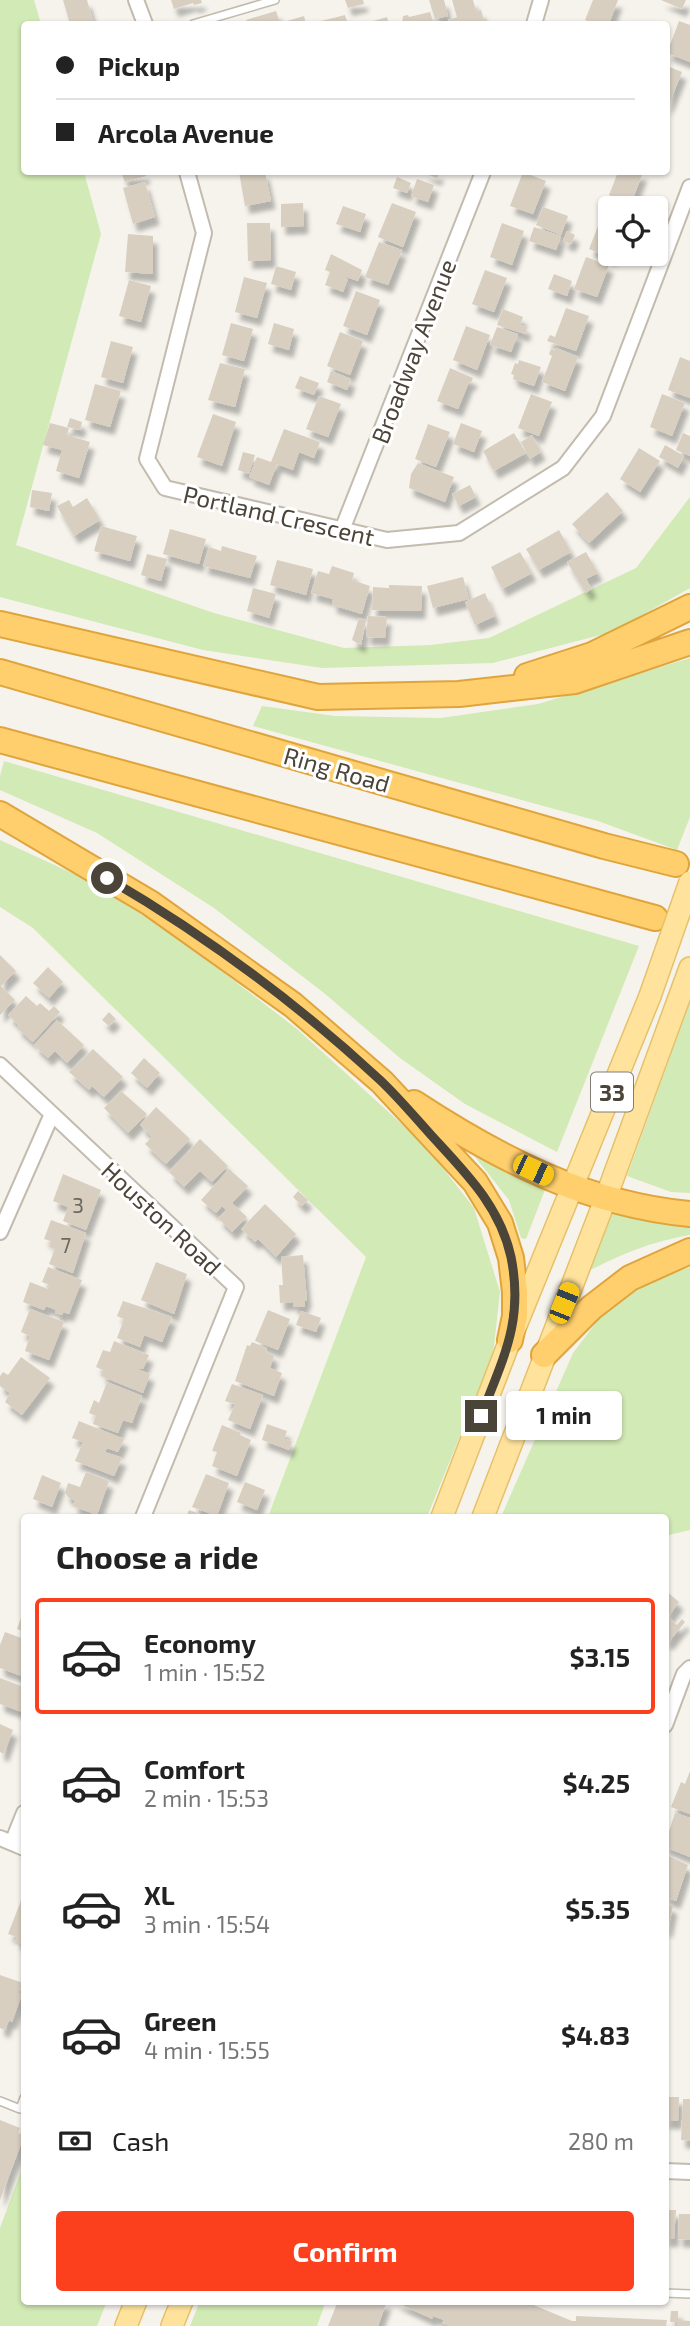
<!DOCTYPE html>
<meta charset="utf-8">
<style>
body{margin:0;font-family:"Exo 2",sans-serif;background:#f6f6f6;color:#222;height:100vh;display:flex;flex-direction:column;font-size:26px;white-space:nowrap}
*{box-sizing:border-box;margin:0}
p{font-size:23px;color:#767676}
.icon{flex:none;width:38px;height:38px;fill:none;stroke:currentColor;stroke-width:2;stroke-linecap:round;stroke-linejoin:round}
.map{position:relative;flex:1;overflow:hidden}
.side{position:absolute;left:21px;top:1514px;width:648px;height:791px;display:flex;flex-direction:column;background:#fff;border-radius:7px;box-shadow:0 2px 5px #0004}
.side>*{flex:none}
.guide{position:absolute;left:21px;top:21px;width:649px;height:154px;border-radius:7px;box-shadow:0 2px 5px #0004;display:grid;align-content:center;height:154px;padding:0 35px;background:#fff}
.controls{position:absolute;left:598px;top:196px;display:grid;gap:14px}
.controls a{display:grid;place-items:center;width:70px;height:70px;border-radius:7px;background:#fff;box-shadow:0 2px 5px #0004;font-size:35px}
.end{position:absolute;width:32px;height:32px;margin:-16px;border:9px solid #4b4439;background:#fff;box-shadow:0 0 0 4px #fff}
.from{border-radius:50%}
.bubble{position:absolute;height:49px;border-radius:7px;background:#fff;box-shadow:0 2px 5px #0004;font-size:23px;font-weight:700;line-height:49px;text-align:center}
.car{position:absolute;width:21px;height:42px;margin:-21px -10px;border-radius:9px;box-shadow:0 0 5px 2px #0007;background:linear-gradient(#f5c518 24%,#345 0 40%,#f5c518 0 76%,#345 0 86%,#f5c518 0)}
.guide b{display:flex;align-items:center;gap:24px;height:66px;font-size:26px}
.guide b+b{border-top:2px solid #e0e0e0}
.guide i{width:18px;height:18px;background:#222}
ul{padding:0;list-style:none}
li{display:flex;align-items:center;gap:21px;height:116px;margin:0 14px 10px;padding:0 21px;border:4px solid transparent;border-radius:7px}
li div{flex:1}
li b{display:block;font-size:26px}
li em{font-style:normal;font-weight:700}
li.selected{border-color:#fc3f1d}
li>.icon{width:63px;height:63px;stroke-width:1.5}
h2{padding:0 35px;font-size:32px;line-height:84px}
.pay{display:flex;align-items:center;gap:18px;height:77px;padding:0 35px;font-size:26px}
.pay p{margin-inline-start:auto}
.primary-button{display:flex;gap:14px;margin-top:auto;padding:14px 35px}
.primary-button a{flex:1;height:80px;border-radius:7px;background:#fc3f1d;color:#fff;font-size:28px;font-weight:700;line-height:80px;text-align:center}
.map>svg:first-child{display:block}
.green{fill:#d2eab5}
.building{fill:#d8cfc1;filter:url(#shadow)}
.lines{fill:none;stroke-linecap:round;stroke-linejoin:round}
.service-casing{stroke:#c2bbae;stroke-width:10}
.minor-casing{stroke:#c2bbae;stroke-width:18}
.primary-casing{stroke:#e6c16a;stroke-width:24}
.motorway-casing{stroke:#e0a43c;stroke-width:28}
.service{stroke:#fff;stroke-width:7}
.minor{stroke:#fff;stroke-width:14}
.primary{stroke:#ffe39c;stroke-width:21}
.motorway{stroke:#ffcf6e;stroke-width:24}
.primary-bridge-casing{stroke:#e6c16a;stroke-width:24;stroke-linecap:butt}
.primary-bridge{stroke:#ffe39c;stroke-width:21}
.route{stroke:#4b4439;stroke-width:9}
.labels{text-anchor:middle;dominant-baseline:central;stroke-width:6;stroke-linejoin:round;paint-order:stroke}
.number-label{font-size:21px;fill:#6e675b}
.shield{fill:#fff;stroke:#817c74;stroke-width:2}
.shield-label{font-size:23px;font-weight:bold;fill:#4b4439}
.street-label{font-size:24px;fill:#4b4439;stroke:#fff}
</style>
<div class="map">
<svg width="690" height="2326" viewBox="0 0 690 2326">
<defs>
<filter id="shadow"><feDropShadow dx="4.5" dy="8" stdDeviation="2" flood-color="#0004"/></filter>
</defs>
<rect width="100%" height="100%" fill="#f6f3ec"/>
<path class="green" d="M0,0H34L41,24H24V172H84L101,234L16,545L214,613L344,648L430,645L489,638L636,568L690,497V588L612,632L493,663L322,668L203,650L0,597Z
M690,658V817L677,850L598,821L253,726L262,706L335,716L441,718L538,704Z
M4,761L639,946L557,1152L465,1104L400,1058L324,993L214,908L97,833L0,790V776Z
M0,840L83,878L173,934L297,1029L425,1145L474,1208L500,1292L493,1355L427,1517H268L366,1257L33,928L0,907Z
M690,1002V1193L671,1192L627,1176Z
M472,1153L548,1182L526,1239L521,1238L509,1200Z
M613,1205L690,1222V1235C650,1242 621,1254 585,1273Z
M690,1267V1530L665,1536V1517H501L573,1353L604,1312L656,1276Z
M24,2163V2301H107L97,2326H0V2228Z
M200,2301H326L317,2326H190Z"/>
<path class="building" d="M63,0H87L94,24H70Z
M171,0H201L202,3L194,5L193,3L174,9Z
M345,0H363L364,4L348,8Z
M429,0H444L448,16L435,19Z
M452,0H473L476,11L481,10L485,24H449L448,20L457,17Z
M593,0H618L609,24H596L585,20Z
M661,0H686L682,9Z
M276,11L280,23L304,16L306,24H248L246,20Z
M430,12L434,24H402L403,16L408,15L409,17Z
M345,15L348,24H322L321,21Z
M387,17L389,24H363Z
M679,21L690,25V62L667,53Z
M667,66L682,72L667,109Z
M121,172H145L146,176L125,182Z
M239,172H265L271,201L245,206Z
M421,172H440L437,178Z
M523,172L546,181L533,214L510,206Z
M618,172H643L631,204L609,195Z
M397,177L411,183L407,193L393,188Z
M417,179L434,185L428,202L411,196Z
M145,182L155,217L133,224L123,188Z
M303,203L304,226L281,227V204Z
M392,203L416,212L403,247L378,237Z
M343,206L366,214L360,232L336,224Z
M606,206L611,208V254H614L612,258L589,249Z
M543,207L568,216L561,235L536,225Z
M247,223H270L271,260L248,261Z
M502,223L524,231L512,265L490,257Z
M534,227L561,236L556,250L529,241Z
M567,231L575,235L571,244L563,241Z
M128,234L153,236V274L125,272Z
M379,242L402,250L388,285L365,277Z
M331,254L362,270L358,281L341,275L348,279L343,292L325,285L330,272L325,270Z
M586,257L609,265L597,297L574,289Z
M276,266L296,272L291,290L271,284Z
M485,270L507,278L494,312L472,304Z
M554,274L572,281L567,296L548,289Z
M244,277L267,283L257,318L235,312Z
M129,280L151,286L141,322L119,316Z
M356,291L380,300L367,335L343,326Z
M566,308L589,316L576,351L547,341L550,335L555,337Z
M503,309L523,317L520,325L527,327L525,334L497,325Z
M231,323L253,329L244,361L222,355Z
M274,323L294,329L289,350L268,344Z
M466,326L490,335L477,370L453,360Z
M497,327L518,334L511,352L490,345Z
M340,332L363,341L350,375L327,366Z
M111,341L133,347L123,383L101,377Z
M556,348L578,357L565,391L542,382L552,356L549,354L551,349L555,350Z
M680,357L690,361V398L668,390Z
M519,360L541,367L534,386L513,379L514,375L511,374L515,363L518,364Z
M220,363L245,369L235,407L208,400Z
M450,368L473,378L471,383L469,382L458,409L437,401Z
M331,371L351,379L347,390L327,382Z
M300,376L319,383L314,395L295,388Z
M95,384L121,391L110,427L85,420Z
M531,394L552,402L539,436L518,428Z
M662,394L685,403L672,436L650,427Z
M319,396L341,404L328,437L306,429Z
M213,414L236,422L222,466L197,457Z
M70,418L82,422L80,430L67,427Z
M50,423L69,428L67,435L90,442L79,478L56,471L62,450L43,445Z
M461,423L482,431L474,452L453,444Z
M428,424L450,432L436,467L415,459Z
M284,429L320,442L314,458L299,452L293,470L277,464L269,485L249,477L257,457L271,462Z
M514,433L526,453L494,471L483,451Z
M683,433L690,436V456L676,450Z
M532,435L541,452L530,459L521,442Z
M665,445L684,456L678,468L659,457Z
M639,448L660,461L640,492L620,479Z
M243,452L255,455L249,474L238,470Z
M418,463L454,477L445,502L409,488L411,474Z
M470,485L476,497L459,506L452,494Z
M32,490L52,493L49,511L30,507Z
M607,492L623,511L589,543L572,524Z
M87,498L100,520L74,536L57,506L69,500L73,507Z
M101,526L137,536L130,561L94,551Z
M170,529L206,539L199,564L163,554Z
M559,530L571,552L539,570L526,549Z
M222,546L257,556L250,578L203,566L209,547L221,551Z
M520,552L532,573L502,589L491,567Z
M586,552L598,573L586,579L592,589L586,593L567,562Z
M147,554L167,559L161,581L141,575Z
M277,560L313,569L306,595L270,585Z
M332,566L354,573L352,580L370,586L362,614L332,605L333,599L311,593L318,571L329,574Z
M463,577L469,599L433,608L427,586Z
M389,585L422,586L421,611L372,610L373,587L389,588Z
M253,588L276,594L269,618L247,611Z
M485,593L495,616L475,625L465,602Z
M368,616L387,617L385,638L366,637Z
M359,618L366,620L361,645L352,640Z
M0,955L16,971L1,986L15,1000L0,1015Z
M48,967L63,982L49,998L33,983Z
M26,996L37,1006L40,1003L49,1011L54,1006L60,1012L33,1042L17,1028L19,1026L8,1015Z
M109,1012L116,1019L109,1026L102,1020Z
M57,1020L84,1045L67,1063L55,1051L48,1058L34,1045Z
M93,1049L123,1077L104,1097L92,1086L89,1090L69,1072Z
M144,1058L160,1073L147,1088L131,1073Z
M121,1091L147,1114L128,1133L104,1108Z
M156,1107L190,1139L166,1164L145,1144L152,1137L140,1125Z
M200,1139L228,1166L212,1182L200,1171L184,1187L169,1172Z
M229,1169L248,1186L232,1203L247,1217L232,1232L218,1218L226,1210L222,1206L216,1213L201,1200Z
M63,1174L101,1190L86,1230L63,1221L68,1207L53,1201Z
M298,1191L308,1200L302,1206L293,1197Z
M265,1204L296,1234L276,1257L258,1239L255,1242L241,1229Z
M51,1220L86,1233L73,1273L49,1264L55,1249L49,1247L51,1241L44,1239Z
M303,1255L307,1301H304L305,1307H294L293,1302L280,1303L279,1285H283L281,1257Z
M156,1262L187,1274L174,1314L141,1300Z
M48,1267L82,1280L69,1314L63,1312L62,1315L55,1313L56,1310L46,1306L44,1310L23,1302L30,1282L48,1289L50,1285L42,1282Z
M123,1301L172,1317L162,1342L144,1335L140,1347L117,1338L124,1319L117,1316Z
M30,1309L64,1322L49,1360L25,1351L30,1336L21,1332Z
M268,1310L290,1319L278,1350L255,1341Z
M301,1311L321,1318L316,1332L296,1325Z
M114,1341L149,1355L143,1369L135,1368L150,1374L143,1393L101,1376L103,1370L96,1367L103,1350L110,1352Z
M252,1342L267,1348L266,1351L274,1355L270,1368L282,1373L274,1396L235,1381L247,1345L250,1346Z
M21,1357L50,1378L22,1415L5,1402L10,1393L0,1386V1376L3,1372L8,1375Z
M107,1382L142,1396L132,1423L123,1420L118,1433L93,1424L96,1416L89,1413L94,1400L99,1403Z
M232,1384L263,1395L250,1429L228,1420L235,1404L225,1401Z
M79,1421L124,1439L118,1452L107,1448L105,1452L122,1458L114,1476L75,1461L83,1442L72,1438Z
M267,1424L287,1431L284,1439L292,1441L289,1450L262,1440Z
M222,1425L241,1433L240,1435L251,1440L237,1476L212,1466L217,1452L212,1451Z
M86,1472L109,1481L97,1515L73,1506L75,1500L69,1498L65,1493L68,1483L80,1487Z
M206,1474L229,1483L217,1516L192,1507Z
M42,1475L61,1483L52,1507L33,1499Z
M245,1482L265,1490L257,1510L237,1502Z
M189,1510L208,1517H186Z
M665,1590L679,1602L668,1617L677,1625L682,1619L685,1622L668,1643L665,1640Z
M24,1610V1632L17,1629Z
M5,1632L24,1639V1677L0,1668V1645Z
M0,1678L24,1687V1704L22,1712L0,1704Z
M0,1724L13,1730L4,1754L0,1752Z
M690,1771V1814L671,1807L681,1782L685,1784Z
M675,1813L690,1818V1857L665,1847V1833L668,1834Z
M665,1854L688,1865L676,1901L665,1897Z
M24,1893V1945L15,1941L17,1937L8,1934Z
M665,1903L673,1906L668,1930L665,1929Z
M0,1975L23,1983L19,1993L22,1994L12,2022L9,2020L5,2030L0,2028Z
M665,2097H679L678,2121H665Z
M683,2099H690V2141L681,2140Z
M0,2120L20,2128L18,2133L24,2136L0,2200Z
M665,2210H676L674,2239H665Z
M679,2214H690V2240L678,2239Z
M338,2301H387L378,2326H328Z
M394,2301H524L572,2321H576V2316L667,2320L666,2326H450L442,2323L444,2320L433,2316L432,2319Z
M671,2311H678V2320L690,2321V2326H677V2322H670Z"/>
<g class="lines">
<defs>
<path id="service" d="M193,24L275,0
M0,2101L20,2109L24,2098
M665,2293L690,2294"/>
<path id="minor" d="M136,0L145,24
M534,24L541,0
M187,172L204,233L147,459L165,488L387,540L459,533L563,468L603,416L690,187
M342,530L483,172
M0,1065L236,1287L143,1517
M0,1232L52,1114
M665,1725L684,1674L690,1668
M0,1838L24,1848
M12,1843L24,1813
M665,2171L690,2172"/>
<path id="primary" d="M442,1517L510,1340L650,996
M483,1517L605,1200L690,968
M126,2326L136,2301
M172,2326L182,2301"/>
<path id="motorway" d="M0,624L318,697L459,694L575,681L690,642
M0,672L604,846L676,864
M527,676L592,655L690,607
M0,740L655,918
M0,814L150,903L293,1005L382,1082L475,1182L500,1223L511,1258L515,1292V1316L510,1340
M414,1103C498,1158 588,1205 690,1214
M544,1355L591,1308L630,1278L690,1251"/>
</defs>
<use href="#service" class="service-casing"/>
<use href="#minor" class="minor-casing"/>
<use href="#primary" class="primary-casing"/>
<use href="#motorway" class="motorway-casing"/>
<use href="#service" class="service"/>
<use href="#minor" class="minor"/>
<use href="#primary" class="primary"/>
<use href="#motorway" class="motorway"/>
<defs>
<path id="primary-bridge" d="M650,996L690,882"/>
</defs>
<use href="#primary-bridge" class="primary-bridge-casing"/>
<use href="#primary-bridge" class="primary-bridge"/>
</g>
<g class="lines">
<path class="route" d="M107,878C203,934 298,1004 380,1080C398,1097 414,1116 431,1135C465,1172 500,1206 511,1257C524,1321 503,1358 481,1416"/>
</g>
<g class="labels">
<g class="number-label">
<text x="78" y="1204">3</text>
<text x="66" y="1244">7</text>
</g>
<rect class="shield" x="591" y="1072.5" width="42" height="39" rx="5"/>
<g class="shield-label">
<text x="612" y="1092">33</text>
</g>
<g class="street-label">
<text transform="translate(413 351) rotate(-69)">Broadway Avenue</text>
<text transform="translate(279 515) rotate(13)">Portland Crescent</text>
<text transform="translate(337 769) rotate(16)">Ring Road</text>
<text transform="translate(162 1218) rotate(43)">Houston Road</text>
</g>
</g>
</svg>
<div class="controls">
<a><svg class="icon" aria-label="locate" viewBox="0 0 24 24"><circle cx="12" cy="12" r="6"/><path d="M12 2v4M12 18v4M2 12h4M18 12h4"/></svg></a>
</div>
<i class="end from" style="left:107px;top:878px"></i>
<i class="end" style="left:481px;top:1416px"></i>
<div class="bubble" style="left:506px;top:1391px;width:116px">1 min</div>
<i class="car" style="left:533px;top:1170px;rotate:115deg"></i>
<i class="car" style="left:564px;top:1303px;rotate:22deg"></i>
<div class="guide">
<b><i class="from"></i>Pickup</b>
<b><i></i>Arcola Avenue</b>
</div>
<section class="side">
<h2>Choose a ride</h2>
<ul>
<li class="selected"><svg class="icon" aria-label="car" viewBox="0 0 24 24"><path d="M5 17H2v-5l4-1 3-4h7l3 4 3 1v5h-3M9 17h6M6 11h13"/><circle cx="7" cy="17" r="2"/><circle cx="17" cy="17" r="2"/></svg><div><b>Economy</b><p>1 min · 15:52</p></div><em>$3.15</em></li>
<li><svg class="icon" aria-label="car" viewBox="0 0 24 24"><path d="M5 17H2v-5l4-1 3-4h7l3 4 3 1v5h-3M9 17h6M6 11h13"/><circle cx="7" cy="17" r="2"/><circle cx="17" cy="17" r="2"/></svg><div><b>Comfort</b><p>2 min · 15:53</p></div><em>$4.25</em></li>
<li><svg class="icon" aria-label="car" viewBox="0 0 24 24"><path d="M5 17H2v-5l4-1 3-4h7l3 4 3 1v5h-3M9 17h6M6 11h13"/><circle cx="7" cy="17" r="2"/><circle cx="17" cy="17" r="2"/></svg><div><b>XL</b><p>3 min · 15:54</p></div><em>$5.35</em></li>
<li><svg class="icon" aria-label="car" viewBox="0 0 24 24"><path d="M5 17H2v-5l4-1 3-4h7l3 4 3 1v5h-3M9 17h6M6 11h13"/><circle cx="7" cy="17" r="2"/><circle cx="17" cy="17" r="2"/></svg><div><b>Green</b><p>4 min · 15:55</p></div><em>$4.83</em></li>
</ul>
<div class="pay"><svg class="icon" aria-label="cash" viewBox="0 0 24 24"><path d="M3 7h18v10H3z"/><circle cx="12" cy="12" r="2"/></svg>Cash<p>280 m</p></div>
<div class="primary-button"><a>Confirm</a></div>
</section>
</div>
